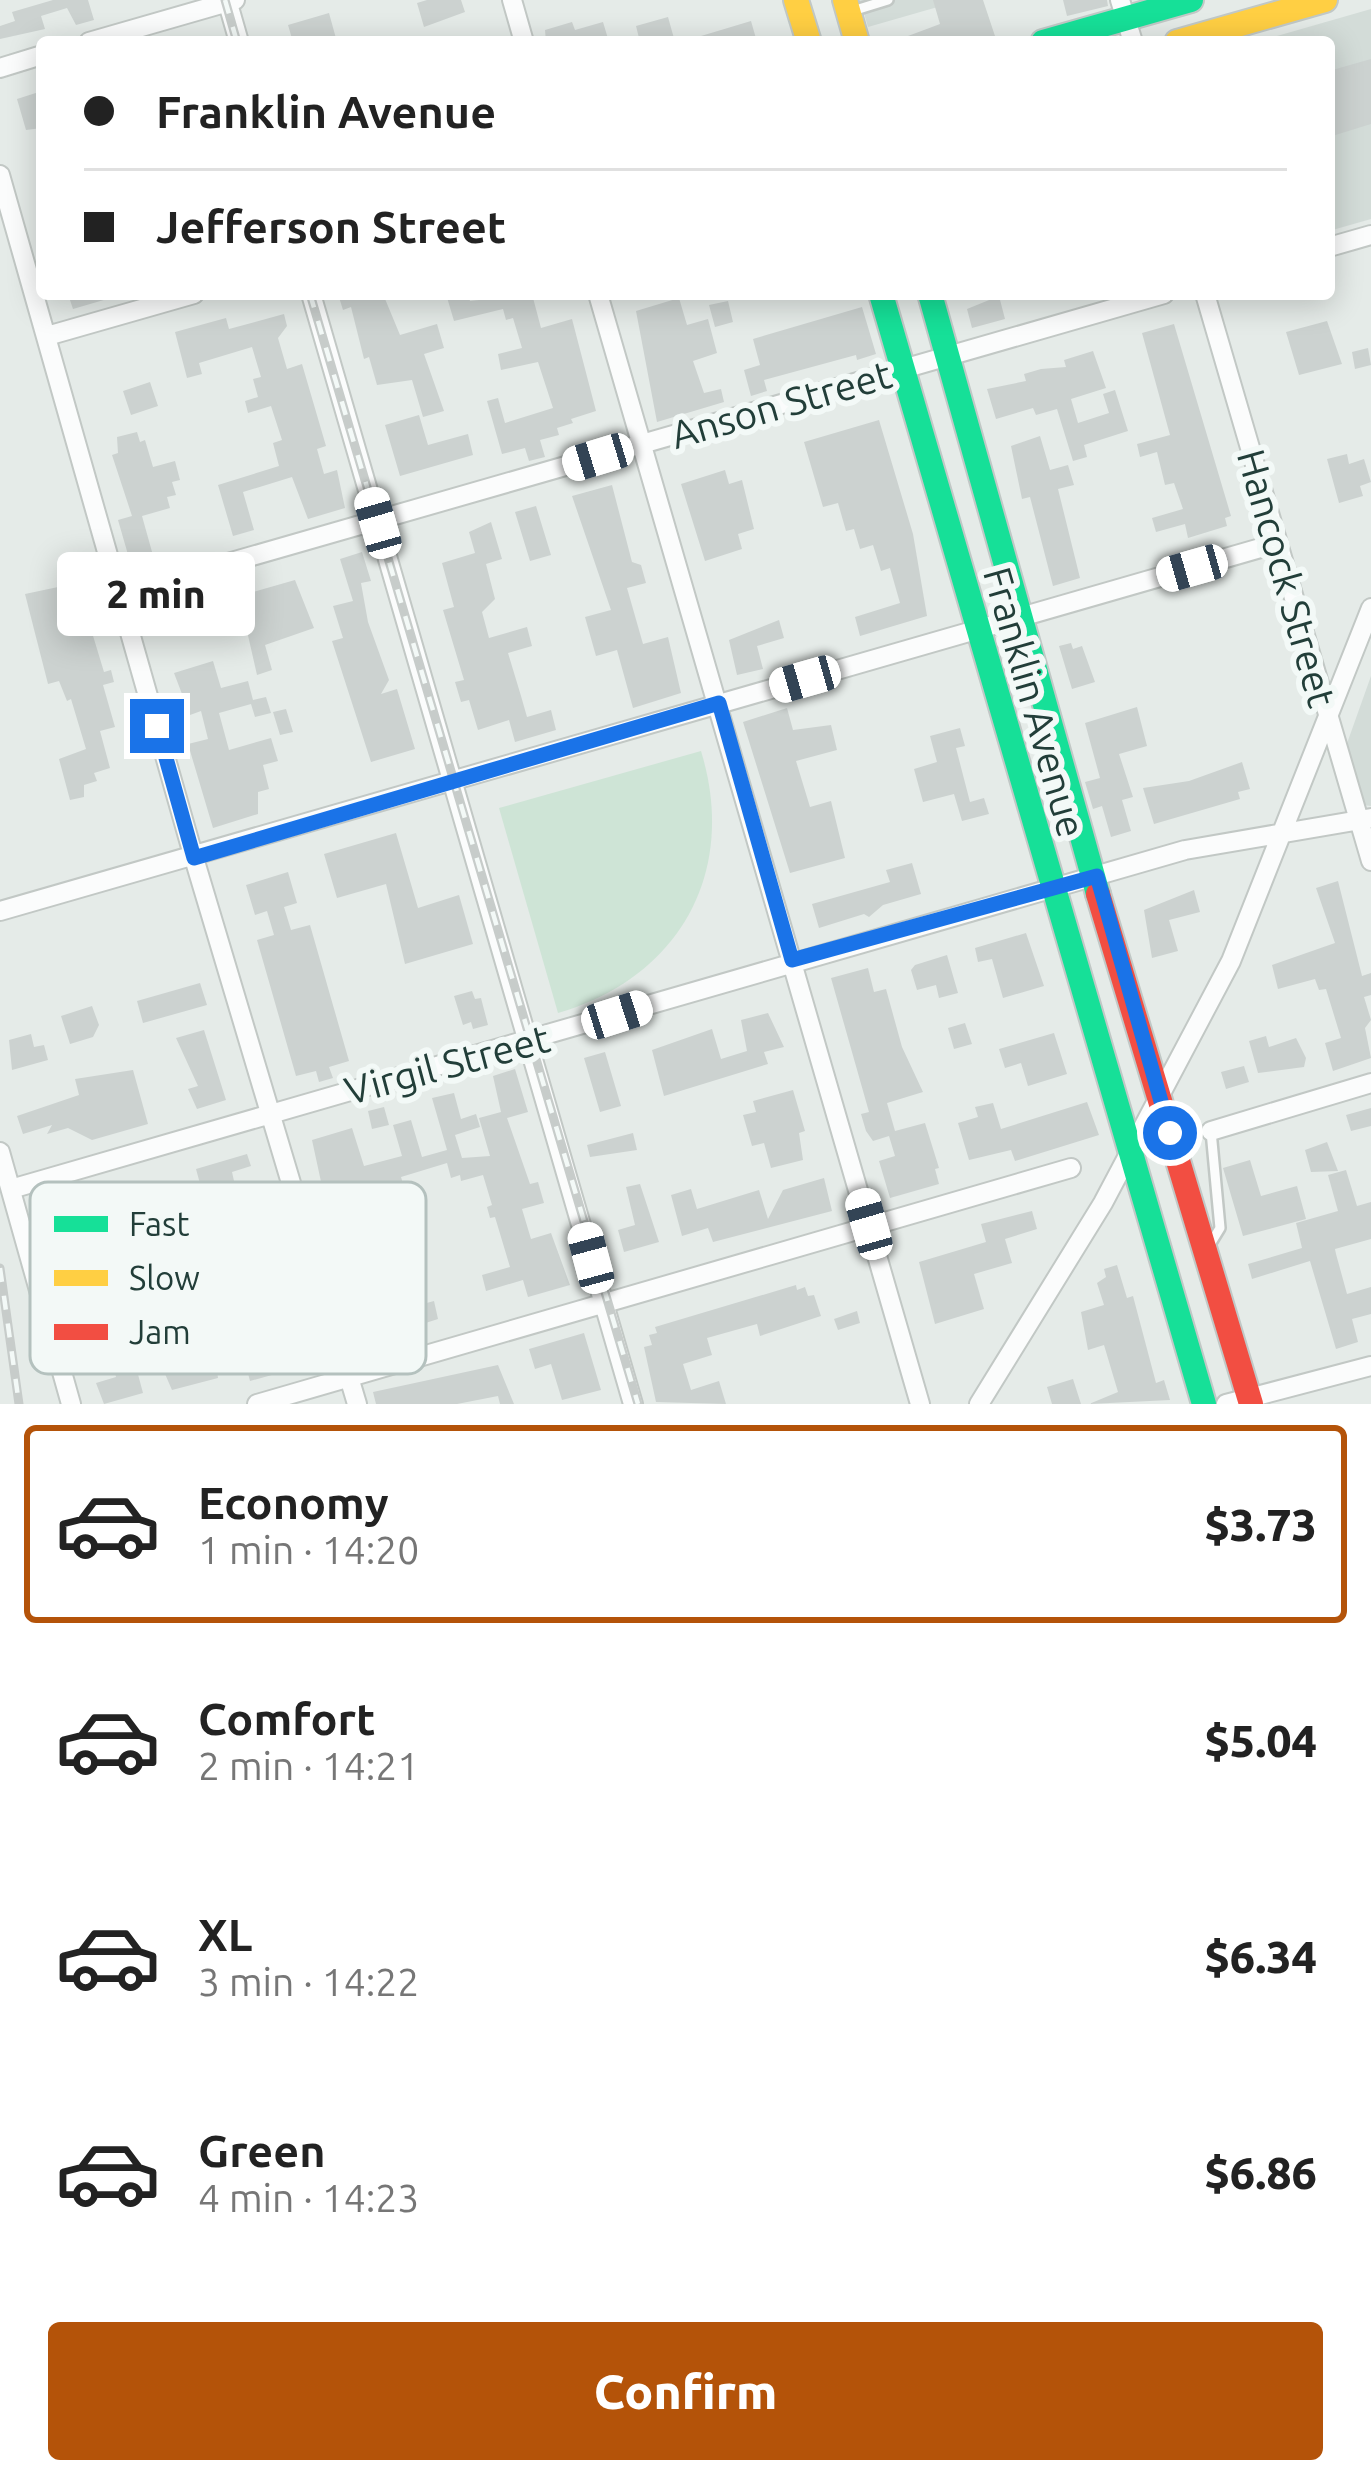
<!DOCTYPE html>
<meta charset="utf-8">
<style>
body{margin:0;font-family:Ubuntu,sans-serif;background:#f6f6f6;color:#222;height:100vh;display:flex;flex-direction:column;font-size:45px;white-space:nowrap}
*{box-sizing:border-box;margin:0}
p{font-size:39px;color:#767676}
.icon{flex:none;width:66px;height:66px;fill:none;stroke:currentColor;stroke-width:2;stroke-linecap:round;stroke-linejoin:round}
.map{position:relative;height:1404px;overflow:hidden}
.side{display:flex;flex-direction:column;background:#fff;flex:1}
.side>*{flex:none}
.top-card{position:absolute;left:36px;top:36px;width:1299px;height:264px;border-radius:12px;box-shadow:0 6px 30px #0003;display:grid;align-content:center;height:264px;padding:0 48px;background:#fff}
.end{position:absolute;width:54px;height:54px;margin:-27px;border:15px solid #1a73e8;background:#fff;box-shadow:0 0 0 6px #fff}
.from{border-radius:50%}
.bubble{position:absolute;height:84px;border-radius:12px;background:#fff;box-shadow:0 6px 30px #0003;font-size:39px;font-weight:800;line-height:84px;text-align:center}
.car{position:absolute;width:36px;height:72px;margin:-36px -18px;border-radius:15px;box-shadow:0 0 9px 3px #0007;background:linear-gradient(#fff 24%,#345 0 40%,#fff 0 76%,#345 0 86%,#fff 0)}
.top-card b{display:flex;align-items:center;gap:42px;height:114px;font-size:45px}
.top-card b+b{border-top:3px solid #e0e0e0}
.top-card i{width:30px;height:30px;background:#222}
ul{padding:21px 0 0;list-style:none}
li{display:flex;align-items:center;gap:36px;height:198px;margin:0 24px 18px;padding:0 24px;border:6px solid transparent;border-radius:12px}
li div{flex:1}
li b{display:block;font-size:45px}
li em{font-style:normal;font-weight:800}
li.current{border-color:#b45309}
li>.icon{width:108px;height:108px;stroke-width:1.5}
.cta{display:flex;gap:24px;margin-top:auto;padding:24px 48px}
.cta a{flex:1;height:138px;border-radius:12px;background:#b45309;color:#fff;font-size:48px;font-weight:800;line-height:138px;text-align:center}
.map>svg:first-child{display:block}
.built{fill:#d3dcd8}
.green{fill:#cee4d6}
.building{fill:#ccd2d0}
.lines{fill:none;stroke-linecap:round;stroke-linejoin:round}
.lane-casing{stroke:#c2c8c5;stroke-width:14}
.street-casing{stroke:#c2c8c5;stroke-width:22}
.fast-casing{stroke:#c1c8c6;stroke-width:28}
.slow-casing{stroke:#c1c8c6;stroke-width:28}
.jam-casing{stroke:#c1c8c6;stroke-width:28}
.lane{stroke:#fbfcfc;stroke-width:9}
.street{stroke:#fbfcfc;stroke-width:18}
.fast{stroke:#16e098;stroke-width:24}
.slow{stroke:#ffcf43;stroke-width:24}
.jam{stroke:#f24e42;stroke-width:24}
.rail-casing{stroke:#c7ccca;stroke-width:9}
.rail{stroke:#f3f9f7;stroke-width:4.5;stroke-dasharray:14;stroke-linecap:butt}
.route{stroke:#1a73e8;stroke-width:15}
.labels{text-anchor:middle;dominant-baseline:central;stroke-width:12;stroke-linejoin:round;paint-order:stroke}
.street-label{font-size:39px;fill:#223e39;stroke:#f3f9f7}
.key{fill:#f3f9f7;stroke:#b4c1be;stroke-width:3}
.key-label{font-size:33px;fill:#223e39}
</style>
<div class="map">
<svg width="1371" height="1404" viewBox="0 0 1371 1404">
<rect width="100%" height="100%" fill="#e5ebe8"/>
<path class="built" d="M860,0H962L868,27Z
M1371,9V219L1329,231V42H1256Z
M1371,676V806L1363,805L1345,749Z"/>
<path class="green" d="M701,751C738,872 680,977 558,1013L499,808Z"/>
<path class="building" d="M53,0H88L94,20L76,25L67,8L41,16L45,29L0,39V26L15,21L12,12Z
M427,0H461L465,12L424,27L417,3Z
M933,0H983L995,36L976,42H892L940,24Z
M1063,0H1107L1108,6L1067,16Z
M329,13L337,42H293L288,25Z
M668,17L675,42H640L636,26Z
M751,21L757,42H691V39Z
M572,22L575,30L603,22L609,42H546L545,30Z
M1371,59V124L1329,137V71Z
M42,91V128L26,130L17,99Z
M68,294H114V297L73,309Z
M338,294H383L400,335L437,324L444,348L424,354L444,411L423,417L412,380L377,385L369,357L364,359L351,307L343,310Z
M446,294H468L470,301L532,294L541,328L572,319L596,411L571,419L573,423L557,428L559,435L540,440L545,457L529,461L525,448L502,454L487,401L498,398L505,423L553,408L538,362L501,370L498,354L522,348L513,318L506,320L503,309L454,321Z
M999,296L1005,319L972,328L967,309Z
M679,298L687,325L708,319L717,353L693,361L704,393L721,389L724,402L657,422L636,311Z
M728,301L733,322L715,327L709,305Z
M862,307L876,354L857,360L856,355L764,380L767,391L751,396L744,370L760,365L753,339Z
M284,314L287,326L278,338L287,369L302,364L326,446L317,449L324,474L337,470L345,508L308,519L292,477L243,492L254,530L233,536L218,485L279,466L273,443L282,440L271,406L248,413L245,401L258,397L253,379L261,377L252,347L199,363L202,374L187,378L175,332L226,318L229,329Z
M1327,321L1342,364L1299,375L1286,332Z
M1174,324L1231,516L1225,518L1227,526L1188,538L1185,524L1156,532L1152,518L1183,509L1174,483L1165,485L1157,452L1140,457L1137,444L1170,435L1142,333Z
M1368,348L1371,365L1355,369L1352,352Z
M1093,351L1106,388L1071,399L1078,423L1109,413L1103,394L1115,390L1128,431L1084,445L1087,457L1073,461L1057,409L1036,415L1033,408L996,419L987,389L1026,381L1024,374L1041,369L1066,367L1064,360Z
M150,382L158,406L131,415L123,391Z
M419,415L428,445L468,434L473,455L400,476L385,425Z
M879,420L913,534L927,616L860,636L855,617L900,603L890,568L881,571L873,545L860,549L854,529L846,531L838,503L823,507L804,442Z
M137,432L140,442L145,440L153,467L175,461L180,480L172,482L176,495L167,497L170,508L142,516L154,559L131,565L118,520L132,516L112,455L118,453L117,437Z
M1040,436L1050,470L1068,465L1074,485L1058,489L1080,578L1053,586L1030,497L1022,499L1011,446Z
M1347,454L1349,464L1364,459L1371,482L1360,486L1363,496L1339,503L1327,459Z
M725,470L729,484L742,480L754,529L738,534L742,549L705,561L681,484Z
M612,485L632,562L641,565L646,583L627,588L643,644L668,637L681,693L633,708L617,650L596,656L594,649L585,617L611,610L572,496Z
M536,506L551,555L530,561L515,512Z
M491,522L502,559L486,564L495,599L482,612L489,638L527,627L532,646L508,653L521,696L527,717L551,710L556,730L515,742L509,720L478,730L469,700L461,702L455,682L464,680L443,610L454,607L442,563L475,553L469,532Z
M362,552L371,581L361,583L368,622L389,680L381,694L397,689L415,749L371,762L332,641L343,638L333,606L353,601L340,559Z
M295,580L314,628L265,645L272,670L257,675L239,596Z
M77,583L104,672L111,670L114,682L103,685L115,727L100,731L110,768L94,773L97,781L84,785V797L70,800L59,759L86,749L71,699L67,701L59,681L48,684L25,594Z
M779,620L784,638L757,646L763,669L737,675L729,640Z
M1071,643L1073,649L1082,646L1095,682L1072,689L1059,646Z
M213,661L221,688L248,681L253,700L266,697L271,713L255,717L251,704L219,713L229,750L271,738L278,761L263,765L269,789L258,792V814L213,828L188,744L208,739L201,711L190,715L174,673Z
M1137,707L1147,746L1119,754L1133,797L1122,800L1131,831L1111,837L1102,806L1093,809L1085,782L1100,778L1085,723Z
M787,708L793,730L831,725L837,750L796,761L810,807L831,801L845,858L790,873L743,722Z
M286,709L293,732L280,735L273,712Z
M960,728L965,746L956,748L970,802L984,798L989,814L962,821L954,794L923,802L914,769L937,762L930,736Z
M1242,762L1250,789L1238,792L1240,799L1154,824L1143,788L1189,781Z
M396,833L418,908L459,895L473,944L405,964L386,884L337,898L324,854Z
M912,863L921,894L883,905L869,917L864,914L819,928L812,904L890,882L886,870Z
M288,872L297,903L284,907L291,930L310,925L349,1061L329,1067L333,1078L319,1082L316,1071L296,1076L257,940L274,935L267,911L255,915L246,885Z
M1338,881L1362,976L1371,973V995L1364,997L1371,1020L1365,1028L1371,1058L1333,1071L1325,1043L1341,1038L1326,989L1319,990L1315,979L1278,989L1272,965L1335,943L1316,888Z
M1194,890L1200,912L1169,920L1178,951L1152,958L1144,910Z
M1026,933L1044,986L1003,998L992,959L978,962L975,948Z
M947,955L958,993L939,998L936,985L917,990L911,970L915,965Z
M868,968L874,992L886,989L902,1047L923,1092L887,1103L895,1131L925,1123L939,1168L935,1169L939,1184L890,1198L879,1161L895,1156L889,1136L873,1141L866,1131L861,1114L869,1112L831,978Z
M200,983L207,1005L143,1023L137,1001Z
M472,991L475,999L481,998L488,1025L473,1029L471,1022L463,1025L454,996Z
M92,1006L99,1025L93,1037L70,1044L61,1016Z
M768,1013L784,1047L764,1052L768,1064L664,1096L652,1050L712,1029L721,1059L747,1051L741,1020Z
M965,1023L972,1044L954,1049L948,1028Z
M204,1030L226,1100L197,1109L188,1089L198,1086L176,1038Z
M1054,1033L1067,1074L1028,1086L1021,1063L1005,1068L999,1049Z
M31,1034L34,1047L44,1045L48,1060L12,1070L9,1040Z
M1266,1036L1269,1047L1296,1038L1306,1058L1304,1067L1258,1073L1249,1041Z
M605,1052L621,1106L600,1112L584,1058Z
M1244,1066L1249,1082L1226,1089L1221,1072Z
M515,1069L528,1112L507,1118L530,1184L538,1182L544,1203L522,1209L531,1239L551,1233L570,1285L528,1297L523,1280L486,1291L482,1275L510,1267L495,1217L490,1218L487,1207L492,1205L483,1175L461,1181L460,1175L451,1178L447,1163L401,1177L409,1204L400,1206L409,1237L400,1240L423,1304L434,1301L438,1319L357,1345L352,1324L359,1322L348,1267L354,1265L343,1225L331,1228L312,1140L352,1128L364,1166L402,1156L393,1125L411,1120L422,1157L447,1150L432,1098L454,1093L461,1119L476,1114L480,1127L455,1135L462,1158L490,1156L479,1118L501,1112L493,1076Z
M133,1070L148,1124L92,1140L68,1128L47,1134L52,1125L23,1134L17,1116L79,1095L75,1079Z
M793,1090L805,1131L799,1133L803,1160L771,1168L764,1143L752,1146L743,1115L756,1112L753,1101Z
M1087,1102L1099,1135L1015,1161L1011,1150L969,1160L958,1123L978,1117L975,1107L993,1103L1001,1129Z
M384,1107L389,1125L372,1129L368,1111Z
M1371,1108V1126L1351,1131L1346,1115Z
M633,1133L637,1150L590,1157L587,1145Z
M1327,1142L1338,1171L1311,1172L1305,1150Z
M247,1154L251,1166L232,1172L234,1181L202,1191L196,1169Z
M1250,1160L1261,1196L1297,1186L1306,1219L1243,1236L1223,1168Z
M1346,1170L1357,1206L1371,1202V1239L1335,1249L1336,1254L1347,1294L1371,1287V1314L1352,1319L1358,1342L1336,1349L1310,1261L1252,1279L1248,1264L1302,1248L1296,1223L1338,1211L1328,1175Z
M824,1178L832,1211L713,1242L708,1228L682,1236L671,1195L691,1189L697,1209L759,1190L768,1219L783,1190Z
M640,1184L659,1242L624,1252L618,1230L635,1225L626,1187Z
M1032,1211L1037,1229L1005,1239L1012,1263L974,1274L984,1309L935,1324L919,1262L986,1242L981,1224Z
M150,1227L153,1240L113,1251L137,1337L145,1336L148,1347L141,1349L145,1364L136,1367L143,1393L104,1404L96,1383L116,1377L110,1352L90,1357L60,1254Z
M1117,1265L1127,1298L1133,1296L1156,1383L1164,1380L1170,1400L1089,1404L1118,1392L1104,1345L1088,1350L1081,1312L1104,1305L1097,1283L1106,1277L1104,1269Z
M796,1285L797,1290L805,1287L808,1296L814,1295L821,1316L760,1336L757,1324L707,1338L712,1355L683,1364L691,1390L719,1381L726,1404L656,1402L644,1347L652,1345L649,1335L657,1333L655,1327Z
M208,1309L218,1378L172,1390L162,1367L178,1362L171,1336L193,1330L189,1315Z
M284,1310L304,1366L250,1381L245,1362L270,1354L259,1317Z
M857,1311L860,1323L838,1330L834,1319Z
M584,1333L601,1390L562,1400L551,1364L535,1369L529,1349Z
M498,1365L514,1404H500L498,1396L457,1404H376L373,1392Z
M1073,1379L1081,1404H1052L1047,1387Z"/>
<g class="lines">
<defs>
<path id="lane" d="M849,12L888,0
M1209,1246L1220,1228L1211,1131"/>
<path id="street" d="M227,0L239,42
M512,0L524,42
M1120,0L1133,42
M89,42L235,0
M0,68L42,55
M0,175L194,858L357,1404
M1329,247L1371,235
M311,294L633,1404
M598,294L920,1404
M1205,294L1371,861
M47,336L194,294
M120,594L1164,294
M0,911L1278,543
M1211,1131L1371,1083
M0,1152L71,1404
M11,1189L1185,850L1371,818
M257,1404L1071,1168
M979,1404L1103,1203L1231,961L1371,608
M1226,1404L1371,1366"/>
<path id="fast" d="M1043,42L1191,0
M881,294L1204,1404
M930,294L1098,894"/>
<path id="slow" d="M796,0L809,42
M845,0L857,42
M1177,42L1325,0"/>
<path id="jam" d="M1098,894L1251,1404"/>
</defs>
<use href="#lane" class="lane-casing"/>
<use href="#street" class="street-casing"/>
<use href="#fast" class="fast-casing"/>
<use href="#slow" class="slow-casing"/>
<use href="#jam" class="jam-casing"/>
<use href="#lane" class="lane"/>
<use href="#street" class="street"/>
<use href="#fast" class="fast"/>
<use href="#slow" class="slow"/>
<use href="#jam" class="jam"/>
<defs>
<path id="rail" d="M225,0L237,42
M310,294L638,1404
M0,1268L19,1404"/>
</defs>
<use href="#rail" class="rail-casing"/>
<use href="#rail" class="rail"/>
</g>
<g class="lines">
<path class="route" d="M157,726L194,858L719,703L792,960L1097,876L1170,1133"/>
</g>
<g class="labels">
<g class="street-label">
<text transform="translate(781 404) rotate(-16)">Anson Street</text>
<text transform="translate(1287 578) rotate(74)">Hancock Street</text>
<text transform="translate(1035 702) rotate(74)">Franklin Avenue</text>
<text transform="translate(447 1064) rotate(-15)">Virgil Street</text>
</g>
</g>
<rect x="30" y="1182" width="396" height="192" rx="18" class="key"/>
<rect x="54" y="1216" width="54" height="16" fill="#16e098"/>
<rect x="54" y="1270" width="54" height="16" fill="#ffcf43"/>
<rect x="54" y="1324" width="54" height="16" fill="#f24e42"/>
<g class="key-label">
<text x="129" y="1236">Fast</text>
<text x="129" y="1290">Slow</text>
<text x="129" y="1344">Jam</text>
</g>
</svg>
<i class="end from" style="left:1170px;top:1133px"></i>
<i class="end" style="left:157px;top:726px"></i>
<div class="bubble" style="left:57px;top:552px;width:198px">2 min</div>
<i class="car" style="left:598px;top:457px;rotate:253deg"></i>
<i class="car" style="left:378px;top:523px;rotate:344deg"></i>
<i class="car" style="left:1192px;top:568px;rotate:254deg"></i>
<i class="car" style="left:805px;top:679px;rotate:254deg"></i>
<i class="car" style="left:617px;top:1015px;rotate:72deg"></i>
<i class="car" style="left:869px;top:1224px;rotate:344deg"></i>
<i class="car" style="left:591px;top:1258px;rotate:345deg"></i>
<div class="top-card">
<b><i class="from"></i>Franklin Avenue</b>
<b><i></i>Jefferson Street</b>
</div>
</div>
<section class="side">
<ul>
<li class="current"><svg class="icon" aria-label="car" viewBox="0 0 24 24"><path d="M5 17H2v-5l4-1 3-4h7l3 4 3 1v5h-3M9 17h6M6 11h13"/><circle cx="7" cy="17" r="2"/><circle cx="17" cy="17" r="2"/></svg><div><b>Economy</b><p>1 min · 14:20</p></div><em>$3.73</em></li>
<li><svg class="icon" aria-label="car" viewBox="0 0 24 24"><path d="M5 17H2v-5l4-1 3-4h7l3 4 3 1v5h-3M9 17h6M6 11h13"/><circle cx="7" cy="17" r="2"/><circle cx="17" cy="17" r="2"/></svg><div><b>Comfort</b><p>2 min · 14:21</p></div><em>$5.04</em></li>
<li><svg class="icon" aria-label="car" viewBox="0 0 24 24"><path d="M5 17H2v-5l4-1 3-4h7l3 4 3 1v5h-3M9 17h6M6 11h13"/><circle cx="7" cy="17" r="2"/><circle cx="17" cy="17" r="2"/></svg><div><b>XL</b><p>3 min · 14:22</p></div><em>$6.34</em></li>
<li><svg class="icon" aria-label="car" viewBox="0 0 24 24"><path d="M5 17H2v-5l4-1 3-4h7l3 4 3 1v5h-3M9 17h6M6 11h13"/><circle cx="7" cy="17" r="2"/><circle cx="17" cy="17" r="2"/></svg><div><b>Green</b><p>4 min · 14:23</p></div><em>$6.86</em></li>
</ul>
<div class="cta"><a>Confirm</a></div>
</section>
